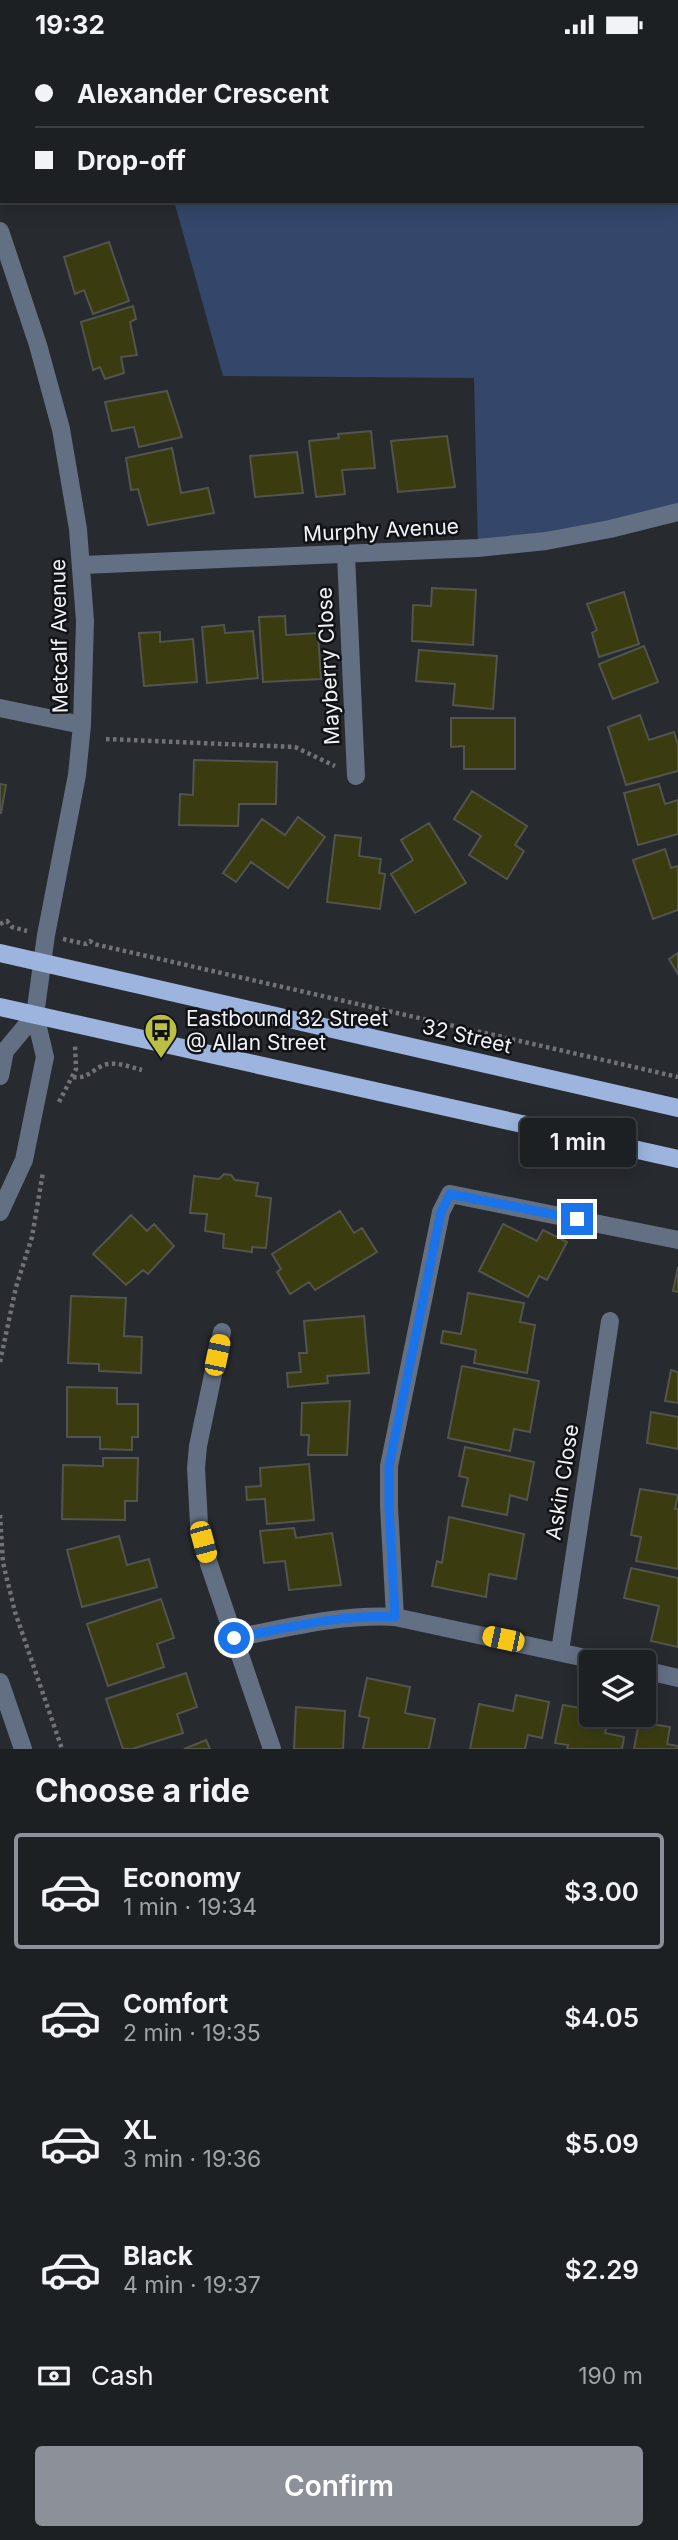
<!DOCTYPE html>
<meta charset="utf-8">
<style>
body{margin:0;font-family:Inter,sans-serif;background:#2a2d30;color:#f1f3f6;height:100vh;display:flex;flex-direction:column;font-size:26px;white-space:nowrap}
*{box-sizing:border-box;margin:0}
p{font-size:23px;color:#a0a3a6}
.icon{flex:none;width:38px;height:38px;fill:none;stroke:currentColor;stroke-width:2;stroke-linecap:round;stroke-linejoin:round}
.map{position:relative;height:1700px;overflow:hidden}
.drawer{display:flex;flex-direction:column;background:#1d2023;flex:1}
.drawer>*{flex:none}
.guide{position:absolute;left:0px;top:0px;width:679px;height:154px;box-shadow:0 4px 18px #0003,0 0 0 2px #3b3e41;display:grid;align-content:center;height:154px;padding:0 35px;background:#1d2023}
.fabs{position:absolute;left:579px;top:1601px;display:grid;gap:14px}
.fabs a{display:grid;place-items:center;width:77px;height:77px;border-radius:7px;background:#1d2023;box-shadow:0 4px 18px #0003,0 0 0 2px #3b3e41;font-size:35px}
.end{position:absolute;width:32px;height:32px;margin:-16px;border:9px solid #1a73e8;background:#fff;box-shadow:0 0 0 4px #fff}
.from{border-radius:50%}
.bubble{position:absolute;height:49px;border-radius:7px;background:#1d2023;box-shadow:0 4px 18px #0003,0 0 0 2px #3b3e41;font-size:23px;font-weight:600;line-height:49px;text-align:center}
.car{position:absolute;width:21px;height:42px;margin:-21px -10px;border-radius:9px;box-shadow:0 0 5px 2px #0007;background:linear-gradient(#f5c518 24%,#345 0 40%,#f5c518 0 76%,#345 0 86%,#f5c518 0)}
.guide b{display:flex;align-items:center;gap:24px;height:66px;font-size:26px}
.guide b+b{border-top:2px solid #3b3e41}
.guide i{width:18px;height:18px;background:#f1f3f6}
ul{padding:0;list-style:none}
li{display:flex;align-items:center;gap:21px;height:116px;margin:0 14px 10px;padding:0 21px;border:4px solid transparent;border-radius:7px}
li div{flex:1}
li b{display:block;font-size:26px}
li em{font-style:normal;font-weight:600}
li.current{border-color:#8c9099}
li>.icon{width:63px;height:63px;stroke-width:1.5}
h2{padding:0 35px;font-size:32px;line-height:84px}
.pay{display:flex;align-items:center;gap:18px;height:77px;padding:0 35px;font-size:26px}
.pay p{margin-inline-start:auto}
.cta{display:flex;gap:14px;margin-top:auto;padding:14px 35px}
.cta a{flex:1;height:80px;border-radius:7px;background:#8c9099;color:#fff;font-size:28px;font-weight:600;line-height:80px;text-align:center}
.status{display:flex;justify-content:space-between;align-items:center;height:49px;padding:0 35px;background:#1d2023;direction:ltr}
.status svg{height:19px;fill:currentColor}
.map>svg:first-child{display:block}
.green{fill:#34476b}
.building{fill:#3a3c10;stroke:#53544d;stroke-width:2}
.lines{fill:none;stroke-linecap:round;stroke-linejoin:round}
.path{stroke:#707277;stroke-width:4.5;stroke-dasharray:3.5 3.5;stroke-linecap:butt}
.minor{stroke:#636f83;stroke-width:18}
.major{stroke:#9cb4de;stroke-width:18}
.route{stroke:#1a73e8;stroke-width:9}
.labels{text-anchor:middle;dominant-baseline:central;stroke-width:5;stroke-linejoin:round;paint-order:stroke}
.street-label{font-size:21px;fill:#f0f2f6;stroke:#111215}
.poi-label{font-size:21px;fill:#f0f2f6;stroke:#111215;text-anchor:start}
</style>
<div class="status"><b>19:32</b><svg viewBox="0 0 49 12"><path d="M0 12V9h3v3zM5 12V6h3v6zM10 12V3h3v9zM15 12V0h3v12zM26 1h20v11H26zM47 4h2v5h-2z"/></svg></div>
<div class="map">
<svg width="678" height="1700" viewBox="0 0 678 1700">
<rect width="100%" height="100%" fill="#272a2f"/>
<path class="green" d="M130,0H678V463L478,499L474,329L223,327L174,152H677V2Z"/>
<path class="building" d="M109,193L129,252L93,265L84,241L75,245L64,208Z
M133,257L136,270L130,273L137,306L121,308L124,324L105,330L100,318L93,321L81,273Z
M167,342L182,388L139,398L134,378L112,382L105,353Z
M371,382L375,419L342,421L345,445L316,448L309,392L339,389L338,385Z
M447,387L455,438L398,443L391,392Z
M172,399L181,444L208,439L214,464L148,476L138,440L131,441L126,409Z
M297,403L303,444L255,448L250,407Z
M432,539L476,541L473,596L412,592L413,556L431,557Z
M624,543L639,595L599,608L592,584L597,581L587,555Z
M285,567L286,586L318,584L321,630L263,633L259,568Z
M224,576L225,584L253,582L258,629L207,634L202,578Z
M160,583V593L193,590L197,633L144,637L139,584Z
M644,597L658,633L613,650L599,615Z
M419,601L497,607L493,660L453,656L455,635L416,632Z
M640,666L649,691L674,683L678,696V722L626,736L608,678Z
M451,669H515V720H464V697L451,698Z
M194,711L277,713L276,755H239L238,777L179,776L180,745L193,746Z
M0,735L6,736L1,764H0Z
M659,735L665,755L678,751V785L638,796L624,744Z
M472,742L527,777L515,796L524,802L507,830L469,806L481,787L454,770Z
M298,768L325,788L288,839L251,813L236,833L223,824L262,770L285,786Z
M429,774L466,834L415,864L391,825L413,811L401,791Z
M335,786L361,789L359,807L381,810L379,824L385,825L380,860L327,853Z
M665,800L671,819L678,817V861L653,870L633,811Z
M678,904V925L669,910Z
M224,1125L231,1126L235,1131L258,1134L256,1147L271,1149L266,1199L252,1198V1203L223,1199L224,1185L205,1182L207,1165L190,1164L194,1127L219,1130Z
M340,1162L354,1184L362,1179L377,1203L315,1241L309,1233L290,1245L277,1223L281,1220L272,1205Z
M131,1166L147,1182L154,1175L174,1197L148,1225L143,1221L126,1236L93,1205Z
M503,1175L537,1192L543,1181L567,1193L547,1231L539,1227L528,1248L479,1222Z
M678,1218V1243L673,1242Z
M468,1244L524,1254L520,1273L535,1276L527,1324L474,1314L476,1301L441,1294L443,1282L461,1285Z
M71,1247L126,1249L124,1287L142,1288L141,1324L99,1322V1315L68,1314Z
M364,1267L369,1324L327,1327L328,1334L288,1338L287,1324L301,1323L299,1304H307L304,1272Z
M462,1317L539,1332L530,1383L514,1380L510,1402L448,1389Z
M671,1321L678,1323V1354L665,1352Z
M67,1338L117,1339V1355H138V1388H132V1401L100,1400V1388H67Z
M350,1352L347,1406H308L309,1386H301L302,1354Z
M651,1363L678,1368V1400L647,1394Z
M465,1398L534,1413L527,1451L510,1446L507,1466L462,1457L468,1429L459,1427Z
M103,1409H138L137,1452H125V1471L62,1470L63,1416L103,1417Z
M309,1415L314,1471L267,1475L265,1450L247,1451L246,1438L261,1437L260,1419Z
M640,1440L678,1446L675,1460H678V1520L636,1512L641,1488L631,1486Z
M449,1468L524,1485L516,1530L489,1525L486,1548L432,1537L437,1512L442,1514Z
M294,1479L296,1489L332,1484L341,1536L289,1541L285,1512L264,1514L260,1482Z
M119,1487L127,1516L149,1510L157,1538L82,1558L67,1501Z
M631,1519L678,1529V1598L651,1592L659,1557L624,1549Z
M161,1550L174,1589L157,1595L164,1618L108,1637L87,1575Z
M186,1624L197,1658L177,1665L183,1684L132,1700H123L106,1650Z
M367,1629L410,1638L405,1664L435,1670L429,1700H363L369,1669L359,1667Z
M516,1646L549,1653L542,1689L528,1686L525,1700H470L479,1655L513,1662Z
M563,1656L592,1661V1666H609L605,1684L624,1688L622,1700H567L568,1696L555,1694Z
M296,1658L345,1662L343,1700H294Z
M639,1673L670,1678L667,1695L678,1697V1700H634Z
M206,1691L210,1700H184Z"/>
<g class="lines">
<path class="path" d="M106,690L295,698L335,717
M0,875L7,872L12,878L27,882
M63,890L86,895L90,892L94,895L678,1028
M73,1028C87,1030 92,1021 104,1016C116,1012 130,1018 142,1021
M59,1053L76,1020L75,996
M0,1313L16,1238L32,1188L43,1123
M0,1466L3,1514L15,1563L62,1700"/>
<path class="minor" d="M0,182L38,296L61,380L78,480L85,572L82,676L77,726L46,886L35,966L45,1008L24,1111L0,1163
M346,506L356,727
M83,516L478,499L546,492L610,480L678,463
M0,659L82,676
M0,1027L5,1002L35,966
M222,1283L198,1397L196,1419L199,1475L209,1515L272,1700
M395,1568L389,1457V1417L441,1163L450,1145L678,1191
M234,1589C287,1579 341,1565 395,1568L609,1614
M560,1602L610,1272
M644,1621L678,1629
M0,1633L23,1700"/>
<path class="major" d="M0,904L678,1059
M0,958L678,1110"/>
</g>
<g class="lines">
<path class="route" d="M234,1589C287,1579 341,1565 395,1568L389,1457V1417L441,1163L450,1145L577,1170"/>
</g>
<defs>
<symbol id="bus-pin" viewBox="-11 -11 22 30"><path d="M0 17L-7.5 6A9.5 9.5 0 1 1 7.5 6Z" fill="#bbc044" stroke="#111215"/><path d="M-5-6H5V4H4V6H2V4H-2V6H-4V4H-5ZM-3.5-4V0h7V-4ZM-3.5 1.2v1.5H-2V1.2ZM2 1.2v1.5H3.5V1.2Z" fill="#111"/></symbol>
</defs>
<g fill-rule="evenodd">
<use href="#bus-pin" x="142" y="962" width="38" height="52"/>
</g>
<g class="labels">
<g class="street-label">
<text transform="translate(381 481) rotate(-3)">Murphy Avenue</text>
<text transform="translate(59 587) rotate(-91)">Metcalf Avenue</text>
<text transform="translate(328 617) rotate(-93)">Mayberry Close</text>
<text transform="translate(467 987) rotate(13)">32 Street</text>
<text transform="translate(562 1433) rotate(-81)">Askin Close</text>
</g>
<g class="poi-label">
<text x="186" y="969">Eastbound 32 Street<tspan x="186" dy="24">@ Allan Street</tspan></text>
</g>
</g>
</svg>
<div class="fabs">
<a><svg class="icon" aria-label="layers" viewBox="0 0 24 24"><path d="M12 4l9 5-9 5-9-5zM3 14l9 5 9-5"/></svg></a>
</div>
<i class="end from" style="left:234px;top:1589px"></i>
<i class="end" style="left:577px;top:1170px"></i>
<div class="bubble" style="left:520px;top:1069px;width:116px">1 min</div>
<i class="car" style="left:217px;top:1306px;rotate:12deg"></i>
<i class="car" style="left:203px;top:1493px;rotate:165deg"></i>
<i class="car" style="left:503px;top:1590px;rotate:282deg"></i>
<div class="guide">
<b><i class="from"></i>Alexander Crescent</b>
<b><i></i>Drop-off</b>
</div>
</div>
<section class="drawer">
<h2>Choose a ride</h2>
<ul>
<li class="current"><svg class="icon" aria-label="car" viewBox="0 0 24 24"><path d="M5 17H2v-5l4-1 3-4h7l3 4 3 1v5h-3M9 17h6M6 11h13"/><circle cx="7" cy="17" r="2"/><circle cx="17" cy="17" r="2"/></svg><div><b>Economy</b><p>1 min · 19:34</p></div><em>$3.00</em></li>
<li><svg class="icon" aria-label="car" viewBox="0 0 24 24"><path d="M5 17H2v-5l4-1 3-4h7l3 4 3 1v5h-3M9 17h6M6 11h13"/><circle cx="7" cy="17" r="2"/><circle cx="17" cy="17" r="2"/></svg><div><b>Comfort</b><p>2 min · 19:35</p></div><em>$4.05</em></li>
<li><svg class="icon" aria-label="car" viewBox="0 0 24 24"><path d="M5 17H2v-5l4-1 3-4h7l3 4 3 1v5h-3M9 17h6M6 11h13"/><circle cx="7" cy="17" r="2"/><circle cx="17" cy="17" r="2"/></svg><div><b>XL</b><p>3 min · 19:36</p></div><em>$5.09</em></li>
<li><svg class="icon" aria-label="car" viewBox="0 0 24 24"><path d="M5 17H2v-5l4-1 3-4h7l3 4 3 1v5h-3M9 17h6M6 11h13"/><circle cx="7" cy="17" r="2"/><circle cx="17" cy="17" r="2"/></svg><div><b>Black</b><p>4 min · 19:37</p></div><em>$2.29</em></li>
</ul>
<div class="pay"><svg class="icon" aria-label="cash" viewBox="0 0 24 24"><path d="M3 7h18v10H3z"/><circle cx="12" cy="12" r="2"/></svg>Cash<p>190 m</p></div>
<div class="cta"><a>Confirm</a></div>
</section>
